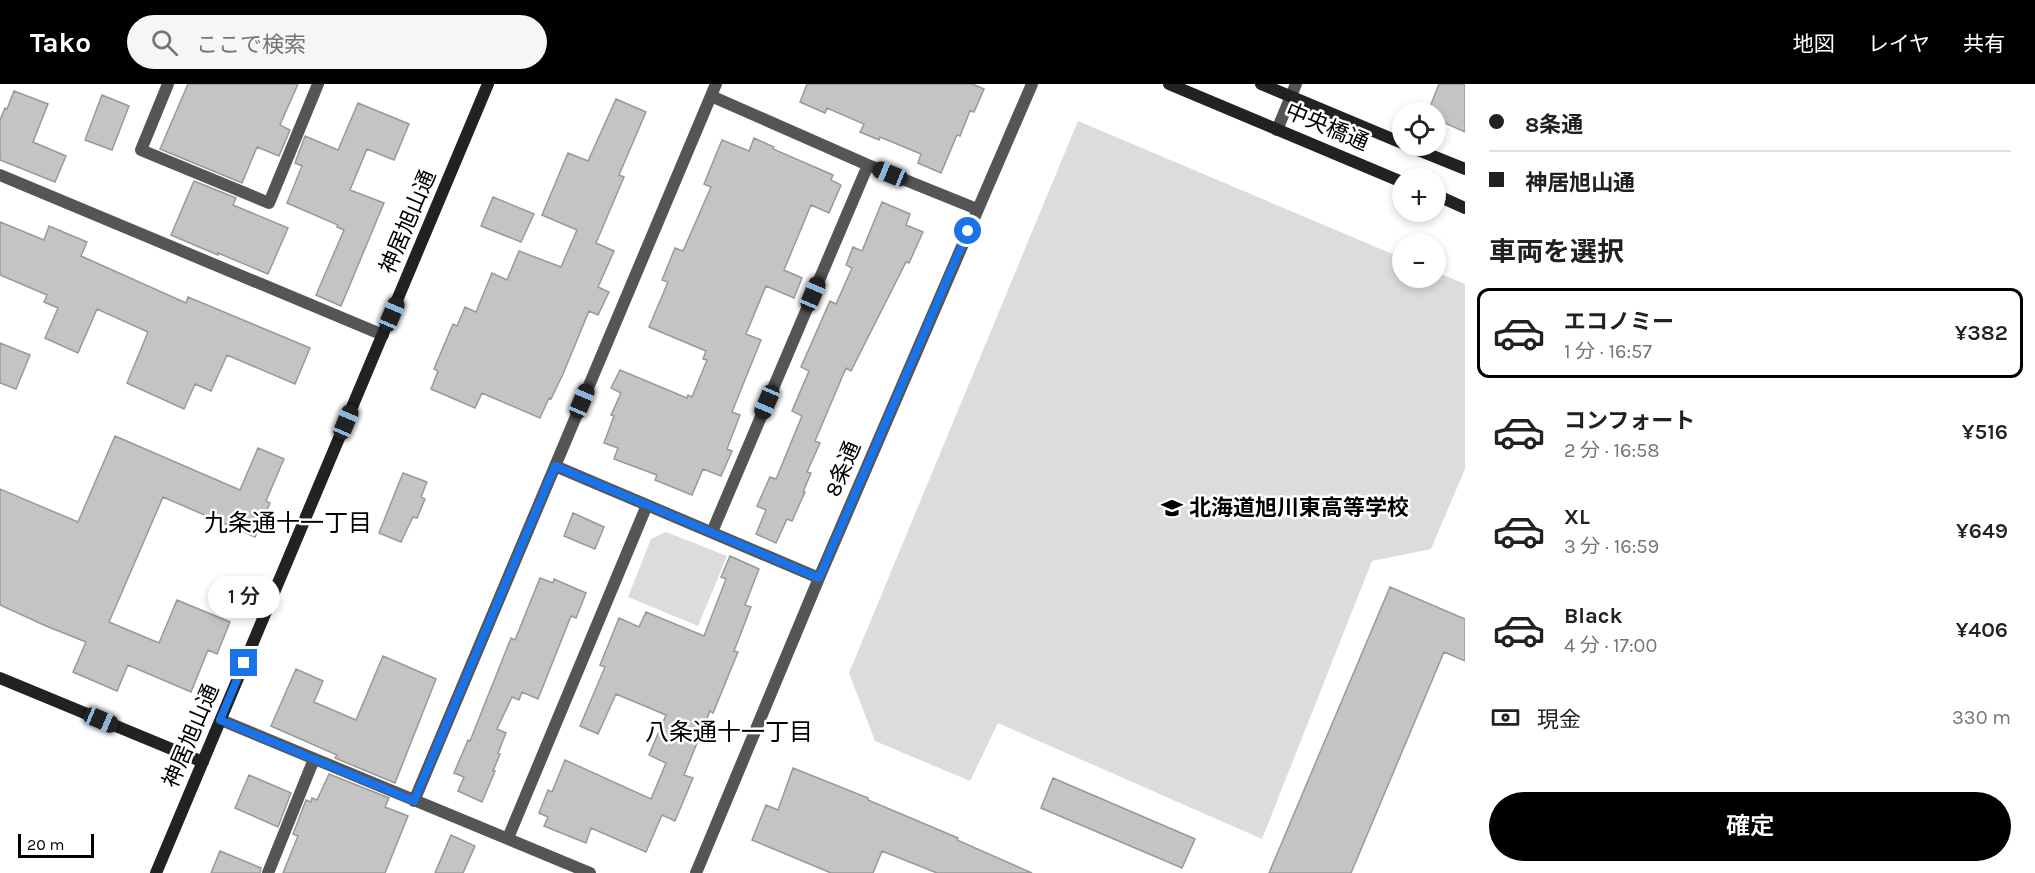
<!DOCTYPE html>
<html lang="ja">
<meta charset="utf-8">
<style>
body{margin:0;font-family:Karla,"Noto Sans JP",sans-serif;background:#f6f6f6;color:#202124;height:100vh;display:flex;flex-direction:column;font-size:22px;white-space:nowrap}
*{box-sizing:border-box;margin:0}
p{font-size:20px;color:#757577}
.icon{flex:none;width:33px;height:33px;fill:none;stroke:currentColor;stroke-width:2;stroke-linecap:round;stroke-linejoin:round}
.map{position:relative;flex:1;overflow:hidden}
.sheet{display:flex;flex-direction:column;background:#fff;width:570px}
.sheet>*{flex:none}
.hud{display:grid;align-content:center;height:132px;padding:0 24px;background:#fff}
.controls{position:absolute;left:1392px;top:18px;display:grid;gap:12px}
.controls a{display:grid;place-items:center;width:54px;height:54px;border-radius:50%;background:#fff;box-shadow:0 3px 9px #0003;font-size:30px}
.scale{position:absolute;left:18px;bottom:15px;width:76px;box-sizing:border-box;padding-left:6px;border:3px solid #000;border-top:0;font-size:16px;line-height:21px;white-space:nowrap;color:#000;-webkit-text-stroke:4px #fff;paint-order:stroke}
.end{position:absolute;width:27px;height:27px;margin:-14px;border:8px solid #1a73e8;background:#fff;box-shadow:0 0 0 3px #fff}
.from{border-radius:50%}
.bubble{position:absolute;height:42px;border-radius:21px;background:#fff;box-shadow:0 3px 9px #0003;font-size:20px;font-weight:600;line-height:42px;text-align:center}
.car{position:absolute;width:18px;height:36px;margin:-18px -9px;border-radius:8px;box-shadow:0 0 4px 2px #0007;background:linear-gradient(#222 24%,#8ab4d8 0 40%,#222 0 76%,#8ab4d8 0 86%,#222 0)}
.hud b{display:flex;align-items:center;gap:21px;height:57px;font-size:22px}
.hud b+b{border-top:2px solid #e0e0e0}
.hud i{width:15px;height:15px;background:#202124}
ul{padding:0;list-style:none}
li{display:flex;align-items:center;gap:18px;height:90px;margin:0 12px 9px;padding:0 12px;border:3px solid transparent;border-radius:12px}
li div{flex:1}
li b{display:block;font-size:22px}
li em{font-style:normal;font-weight:600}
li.current{border-color:#000}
li>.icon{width:54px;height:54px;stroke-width:1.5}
h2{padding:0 24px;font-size:27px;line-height:72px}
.pay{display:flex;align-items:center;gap:15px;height:66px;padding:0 24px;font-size:22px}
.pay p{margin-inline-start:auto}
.button{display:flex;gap:12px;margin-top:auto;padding:12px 24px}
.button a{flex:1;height:69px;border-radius:36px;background:#000;color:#fff;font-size:24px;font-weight:600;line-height:69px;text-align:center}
header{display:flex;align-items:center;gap:36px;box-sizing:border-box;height:84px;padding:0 30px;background:#000;color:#fff}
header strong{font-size:28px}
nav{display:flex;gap:33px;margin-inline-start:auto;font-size:21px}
.search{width:420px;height:54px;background:#f6f6f6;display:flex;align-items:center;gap:15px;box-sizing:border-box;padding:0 21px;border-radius:33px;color:#757577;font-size:22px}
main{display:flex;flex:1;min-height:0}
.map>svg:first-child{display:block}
.green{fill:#dcdcdc}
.building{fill:#c4c4c4;stroke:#999;stroke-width:1.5}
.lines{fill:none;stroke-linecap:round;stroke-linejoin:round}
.street{stroke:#555;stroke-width:12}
.secondary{stroke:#222;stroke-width:12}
.route{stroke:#1a73e8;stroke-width:8}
.labels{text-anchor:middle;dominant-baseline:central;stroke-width:5;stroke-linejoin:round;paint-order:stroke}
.street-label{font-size:22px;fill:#000;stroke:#fff}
.poi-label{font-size:22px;font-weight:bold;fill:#000;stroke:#fff;text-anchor:start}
.neighbourhood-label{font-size:24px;fill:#000;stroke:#fff}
</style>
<header>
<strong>Tako</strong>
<div class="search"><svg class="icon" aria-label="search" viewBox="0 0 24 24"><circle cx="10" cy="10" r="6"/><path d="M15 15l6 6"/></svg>ここで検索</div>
<nav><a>地図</a><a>レイヤ</a><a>共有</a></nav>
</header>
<main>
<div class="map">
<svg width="1465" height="789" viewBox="0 0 1465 789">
<rect width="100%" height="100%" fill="#fff"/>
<path class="green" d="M1078,37L1402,174V194H1436V188L1465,200V385L1431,465L1372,477L1262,755L998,639L970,697L875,657L849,589Z
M666,448L727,472L698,542L628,513L651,455Z"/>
<path class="building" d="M188,0H298L280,41L290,46L279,72L257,63L242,99L160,65Z
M807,0H972L984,5L974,28L970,27L960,52L957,51L941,89L918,79L921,70L880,53L879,56L860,48L864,40L827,24L825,29L800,18Z
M1439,0H1465V48L1436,35V28H1428Z
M14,7L48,20L33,58L66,72L55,98L0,76V36L5,24L7,25Z
M102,11L129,22L112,66L85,56Z
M616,15L646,28L619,91L624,93L596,159L614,167L598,203L609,208L598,231L589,227L563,290L551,315L549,314L540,334L482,309L475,324L431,305L438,287L434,285L453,240L457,242L465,223L476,228L492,189L507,196L519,167L561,183L577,146L542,131L568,69L588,77Z
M358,19L409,40L394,76L367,65L350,106L384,119L341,222L316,211L344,146L337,143L338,141L287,119L302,82L295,79L305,52L338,66Z
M754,54L774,63L773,65L833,91L831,96L841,101L829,129L811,121L784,186L802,194L794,214L766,202L746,250L761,256L732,328L740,331L727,365L732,367L721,392L703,385L692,411L655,396L657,391L614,375L618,364L604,359L614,332L611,331L621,309L611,304L620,286L687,314L688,311L692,313L707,276L703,275L706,267L649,243L668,198L662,196L675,164L683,167L711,103L704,100L722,56L749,67Z
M194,97L236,114L233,121L288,144L268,190L218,169V171L171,151Z
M493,113L534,130L521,158L481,142Z
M882,118L910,130L906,141L923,148L909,179L906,178L851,287L846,284L815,357L820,359L807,388L811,389L803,408H805L792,437L787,435L776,459L756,450L766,426L757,422L770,393L776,395L802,332L792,327L809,287L801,283L830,217L836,220L852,184L846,181L853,163L862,167Z
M0,138L44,156L49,142L87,158L81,172L186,219L188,213L310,264L295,300L227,271L211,307L195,300L184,325L127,299L148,248L97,225L78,269L45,254L58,224L44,218L47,211L0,191Z
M0,259L30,271L16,305L0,299Z
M115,352L240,406L258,364L284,375L266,417L270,419L255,453L163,413L109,538L159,559L177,516L230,538L217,570L208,566L191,608L128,581L117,607L73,588L86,558L46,542L0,521V405L78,438Z
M403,389L427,398L421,413L425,415L417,434L413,433L401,458L379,449Z
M573,429L604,443L595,465L564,452Z
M730,472L759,485L745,521L751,523L734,567L738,568L713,629L710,627L684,691L693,694L675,737L662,731L646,768L591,744L586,759L544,742L548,733L539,729L548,706L552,708L565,676L651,715L666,679L649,671L666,631L616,610L598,650L580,642L605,583L600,581L619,534L639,543L646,528L704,552L726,495L721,493Z
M540,494L553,499L554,495L586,509L576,534L571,532L538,615L522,608L519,616L512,613L497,645L506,649L498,669L500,670L493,687H495L482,718L458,707L464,693L454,689L468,656L470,657L511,554L515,556Z
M1390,503L1465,535V577L1444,568L1351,789H1269Z
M383,572L436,595L395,699L335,674L337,671L271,642L296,585L323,597L314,618L356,636Z
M793,684L868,714V716L958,754L957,756L1032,789H937L882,767L873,789H831L752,756L766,721L778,726Z
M329,690L389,714L385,723L408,732L385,789H283L298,752L293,750L306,716L311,718L312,714L317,716Z
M249,691L291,709L278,743L235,724Z
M1053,694L1195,755L1182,784L1041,724Z
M451,751L475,762L463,789H435Z
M220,767L261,784L260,789H211Z"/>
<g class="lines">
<path class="street" d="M168,0L141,66L269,119L318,0
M711,12L868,81L977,125
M1277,46L1296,0
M0,91L383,251
M555,382L819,494
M712,448L868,81
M221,636L590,789
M414,717L716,0
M508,754L647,421
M268,789L314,675
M696,789L819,494L1032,0"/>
<path class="secondary" d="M1169,0L1402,98
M1261,0L1402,59
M1408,62L1465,85
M1436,111L1465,124
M0,594L203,678
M156,789L488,0"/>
</g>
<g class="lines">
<path class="route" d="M244,579L220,636L414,717L555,382L819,494L968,147"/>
</g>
<defs>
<symbol id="school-bare" viewBox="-9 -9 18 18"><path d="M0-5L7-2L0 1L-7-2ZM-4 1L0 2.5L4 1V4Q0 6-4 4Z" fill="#000" stroke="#fff" stroke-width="2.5" paint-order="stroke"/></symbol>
</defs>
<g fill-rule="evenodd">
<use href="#school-bare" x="1157" y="409" width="30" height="30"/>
</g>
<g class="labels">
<g class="street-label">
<text transform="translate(1327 43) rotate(23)">中央橋通</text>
<text transform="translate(408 138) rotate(-67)">神居旭山通</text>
<text transform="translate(843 385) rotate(-67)">8条通</text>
<text transform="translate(191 652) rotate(-67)">神居旭山通</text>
</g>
<g class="poi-label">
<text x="1189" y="424">北海道旭川東高等学校</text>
</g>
<g class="neighbourhood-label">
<text x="288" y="439">九条通十一丁目</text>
<text x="729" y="648">八条通十一丁目</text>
</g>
</g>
</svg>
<div class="controls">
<a><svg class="icon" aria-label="locate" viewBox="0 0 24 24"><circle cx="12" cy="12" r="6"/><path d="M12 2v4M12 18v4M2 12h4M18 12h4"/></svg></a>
<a>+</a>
<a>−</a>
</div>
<div class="scale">20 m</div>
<i class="end from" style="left:968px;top:147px"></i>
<i class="end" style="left:244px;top:579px"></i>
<div class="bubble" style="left:208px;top:492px;width:72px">1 分</div>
<i class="car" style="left:890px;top:90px;rotate:292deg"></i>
<i class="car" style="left:813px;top:210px;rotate:23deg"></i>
<i class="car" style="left:392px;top:230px;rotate:23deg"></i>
<i class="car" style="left:582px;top:317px;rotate:23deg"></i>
<i class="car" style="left:767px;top:318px;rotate:203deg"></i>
<i class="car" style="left:346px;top:338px;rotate:23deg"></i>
<i class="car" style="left:101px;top:636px;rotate:113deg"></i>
</div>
<section class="sheet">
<div class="hud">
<b><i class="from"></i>8条通</b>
<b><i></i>神居旭山通</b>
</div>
<h2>車両を選択</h2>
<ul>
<li class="current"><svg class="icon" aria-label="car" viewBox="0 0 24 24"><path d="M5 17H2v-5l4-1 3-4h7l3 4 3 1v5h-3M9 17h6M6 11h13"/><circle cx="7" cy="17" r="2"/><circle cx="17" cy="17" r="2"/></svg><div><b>エコノミー</b><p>1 分 · 16:57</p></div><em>¥382</em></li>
<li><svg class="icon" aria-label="car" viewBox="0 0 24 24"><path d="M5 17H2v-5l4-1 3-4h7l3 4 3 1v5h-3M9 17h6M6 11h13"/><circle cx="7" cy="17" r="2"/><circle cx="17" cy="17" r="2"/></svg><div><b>コンフォート</b><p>2 分 · 16:58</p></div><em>¥516</em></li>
<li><svg class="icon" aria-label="car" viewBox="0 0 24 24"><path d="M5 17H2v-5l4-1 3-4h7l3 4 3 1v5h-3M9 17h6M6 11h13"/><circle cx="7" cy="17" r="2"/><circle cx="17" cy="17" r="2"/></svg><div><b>XL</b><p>3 分 · 16:59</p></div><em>¥649</em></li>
<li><svg class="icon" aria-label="car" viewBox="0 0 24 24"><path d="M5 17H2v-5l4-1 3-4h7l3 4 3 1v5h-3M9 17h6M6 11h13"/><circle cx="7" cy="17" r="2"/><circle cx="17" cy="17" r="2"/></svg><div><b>Black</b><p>4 分 · 17:00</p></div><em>¥406</em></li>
</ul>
<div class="pay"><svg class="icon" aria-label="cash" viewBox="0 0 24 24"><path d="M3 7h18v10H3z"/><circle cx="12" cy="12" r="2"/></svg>現金<p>330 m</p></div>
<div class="button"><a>確定</a></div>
</section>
</main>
